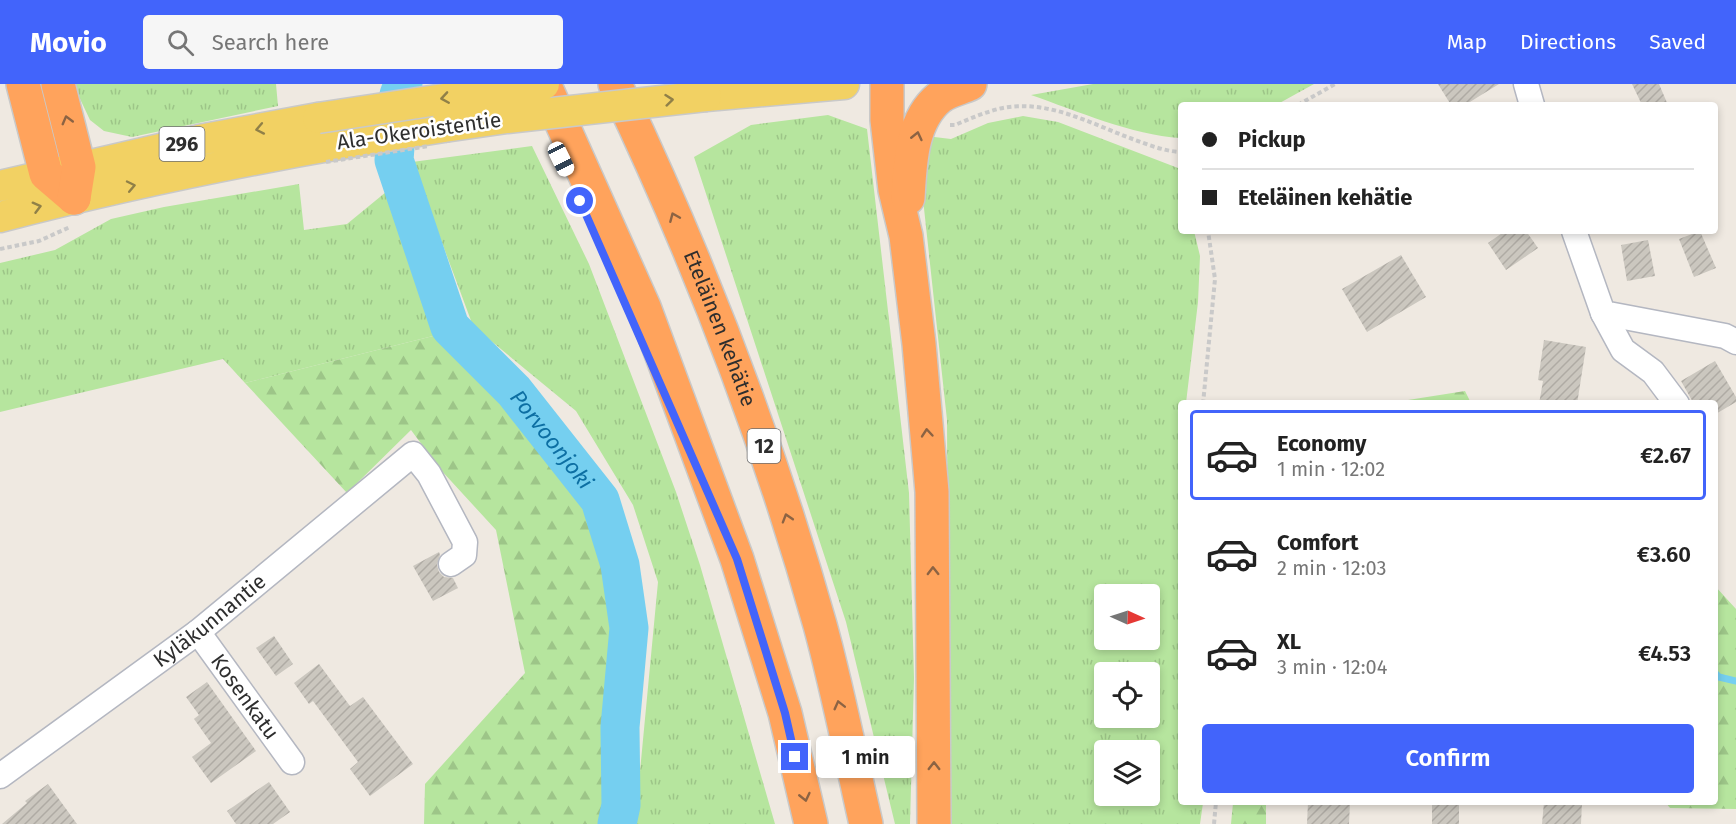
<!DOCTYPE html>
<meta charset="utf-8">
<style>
body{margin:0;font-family:"Fira Sans",sans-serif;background:#f6f6f6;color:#222;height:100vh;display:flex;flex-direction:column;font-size:22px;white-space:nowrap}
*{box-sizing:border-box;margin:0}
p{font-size:20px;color:#767676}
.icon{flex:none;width:33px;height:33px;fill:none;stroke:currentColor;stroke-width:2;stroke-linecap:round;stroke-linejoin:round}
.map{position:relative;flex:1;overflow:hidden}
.sheet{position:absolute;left:1178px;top:316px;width:540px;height:405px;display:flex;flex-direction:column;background:#fff;border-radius:6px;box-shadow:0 3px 9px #0003}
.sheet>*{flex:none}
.banner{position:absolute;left:1178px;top:18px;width:540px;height:132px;border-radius:6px;box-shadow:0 3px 9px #0003;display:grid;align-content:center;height:132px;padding:0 24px;background:#fff}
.needle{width:39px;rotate:93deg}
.fabs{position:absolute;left:1094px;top:500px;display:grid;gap:12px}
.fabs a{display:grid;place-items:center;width:66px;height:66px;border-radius:6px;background:#fff;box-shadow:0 3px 9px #0003;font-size:30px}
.end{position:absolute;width:27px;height:27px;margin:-14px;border:8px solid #4264fb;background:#fff;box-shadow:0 0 0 3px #fff}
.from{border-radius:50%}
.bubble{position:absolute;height:42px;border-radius:6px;background:#fff;box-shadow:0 3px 9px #0003;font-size:20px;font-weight:600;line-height:42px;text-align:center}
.car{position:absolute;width:18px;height:36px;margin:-18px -9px;border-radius:8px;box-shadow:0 0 4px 2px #0007;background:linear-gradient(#fff 24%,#345 0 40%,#fff 0 76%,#345 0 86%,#fff 0)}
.banner b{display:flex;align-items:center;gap:21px;height:57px;font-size:22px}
.banner b+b{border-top:2px solid #e0e0e0}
.banner i{width:15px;height:15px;background:#222}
ul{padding:10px 0 0;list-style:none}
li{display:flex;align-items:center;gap:18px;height:90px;margin:0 12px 9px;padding:0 12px;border:3px solid transparent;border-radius:6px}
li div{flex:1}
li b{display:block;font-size:22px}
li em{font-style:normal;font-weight:600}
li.selected{border-color:#4264fb}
li>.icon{width:54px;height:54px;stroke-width:1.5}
.action{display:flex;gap:12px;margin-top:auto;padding:12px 24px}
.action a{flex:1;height:69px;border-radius:6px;background:#4264fb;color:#fff;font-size:24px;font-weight:600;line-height:69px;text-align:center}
header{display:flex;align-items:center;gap:36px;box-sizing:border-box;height:84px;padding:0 30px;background:#4264fb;color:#fff}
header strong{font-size:28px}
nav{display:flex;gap:33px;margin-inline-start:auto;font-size:21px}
.search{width:420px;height:54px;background:#f6f6f6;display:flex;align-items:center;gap:15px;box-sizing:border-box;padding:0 21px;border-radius:6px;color:#767676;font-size:22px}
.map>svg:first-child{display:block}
.grass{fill:url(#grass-tufts);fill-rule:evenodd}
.forest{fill:url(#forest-firs)}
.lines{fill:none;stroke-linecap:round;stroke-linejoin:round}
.stream{stroke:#75cff0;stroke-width:7}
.river{stroke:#75cff0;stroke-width:39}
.building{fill:url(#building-hatch)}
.minor-casing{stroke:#b4b7c1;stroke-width:27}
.major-casing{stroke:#c9c9c9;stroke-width:33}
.highway-casing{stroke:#c9c9c9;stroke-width:36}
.path{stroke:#c9c9c9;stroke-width:4;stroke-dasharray:4.5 3;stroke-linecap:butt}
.minor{stroke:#fff;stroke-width:24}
.major{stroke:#f2d163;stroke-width:30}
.highway{stroke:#ffa35c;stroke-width:33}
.major-bridge-casing{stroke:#c9c9c9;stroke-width:33;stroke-linecap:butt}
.path-bridge{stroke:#c9c9c9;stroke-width:4;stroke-dasharray:4.5 3;stroke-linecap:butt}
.major-bridge{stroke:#f2d163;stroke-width:30}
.oneway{stroke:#908048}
.oneway2{stroke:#8c6343}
.route{stroke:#4264fb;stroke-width:8}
.labels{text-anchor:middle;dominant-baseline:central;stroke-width:5;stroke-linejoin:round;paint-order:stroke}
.shield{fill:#fff;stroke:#6d6d6d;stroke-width:1.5}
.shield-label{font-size:20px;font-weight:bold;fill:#2e2e2e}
.street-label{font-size:21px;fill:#2e2e2e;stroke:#fff}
.water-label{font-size:22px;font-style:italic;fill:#0d6fa3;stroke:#fff}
</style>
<header>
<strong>Movio</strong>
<div class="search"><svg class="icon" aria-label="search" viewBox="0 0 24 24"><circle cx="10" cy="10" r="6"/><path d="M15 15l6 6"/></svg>Search here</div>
<nav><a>Map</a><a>Directions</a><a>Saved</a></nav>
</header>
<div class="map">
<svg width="1736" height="740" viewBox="0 0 1736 740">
<defs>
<pattern id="grass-tufts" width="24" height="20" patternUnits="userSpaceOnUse" patternTransform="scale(1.5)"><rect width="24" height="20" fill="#b6e59e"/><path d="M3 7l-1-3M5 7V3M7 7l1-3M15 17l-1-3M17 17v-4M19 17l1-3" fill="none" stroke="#9dc588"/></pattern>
<pattern id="forest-firs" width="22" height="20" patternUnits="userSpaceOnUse" patternTransform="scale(1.5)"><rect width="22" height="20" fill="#b6e59e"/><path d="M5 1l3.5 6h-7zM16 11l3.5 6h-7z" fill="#9dc588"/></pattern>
<pattern id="building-hatch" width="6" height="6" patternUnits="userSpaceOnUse" patternTransform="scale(1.5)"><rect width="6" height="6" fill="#cbc7bf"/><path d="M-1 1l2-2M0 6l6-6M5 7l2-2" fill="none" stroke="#afaba4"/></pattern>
</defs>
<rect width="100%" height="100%" fill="#efe9e1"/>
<path class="grass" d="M73,0H276L278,22L132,53L104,47L90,36Z
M1093,0H1314L1276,21H1180V54C1132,51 1077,27 1031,11Z
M828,31L867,45L909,409L914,594L910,740H895L846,538L694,73L751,41Z
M1023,32L1058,38L1178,84L1180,95V147H1194L1200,172L1198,218L1186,319L1180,320V718L1203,719L1200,740H945L948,541L947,336L922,106L926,52L951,55L988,39ZM1104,510H1149V555H1104ZM1104,588H1149V633H1104ZM1104,666H1149V711H1104Z
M532,62L589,180L676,408L700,481L775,740H635L658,498L633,421L576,327L473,242L412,78Z
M299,100L304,146L347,140L386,108L441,250L245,299L223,275L0,328V179L55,166L111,135L164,123Z"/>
<path class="forest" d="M441,250L507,319L593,433L609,496L614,548L607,642L610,720L607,740H424L425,700L525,589L496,446L440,385L411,346L347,409L245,299Z
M1465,307L1471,319H1389Z
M1715,502L1736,525V725L1670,724L1666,719L1714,718Z
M1233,719H1266V740H1231Z"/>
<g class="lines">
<path class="stream" d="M1714,588L1719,593L1736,597"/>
<path class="river" id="s1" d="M403,0L399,11L394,76L450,243L514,307L600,416L620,481L629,544L620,643L621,721L617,740"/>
</g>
<path class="building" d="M1438,0H1499L1465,21H1451Z
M1632,0H1659L1668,21H1642Z
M1505,147H1526L1538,164L1506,186L1488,159Z
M1700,147L1716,184L1694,193L1679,155Z
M1648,156L1655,192L1627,197L1621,161Z
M1401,171L1426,213L1367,248L1342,205Z
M1544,256L1586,263L1577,320H1539L1543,297L1538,296Z
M1715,277L1736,313V318L1714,331V320H1694L1681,297Z
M439,468L440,471L437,481L439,488L444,493L453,494L458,504L433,517L413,482Z
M274,552L293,580L276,592L256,564Z
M319,580L350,622L363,613L413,680L370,712L350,685L358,678L313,617L309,620L294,599Z
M207,598L256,667L211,699L192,673L211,659L194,635L199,631L186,613Z
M269,698L290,728L273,740H236L227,727Z
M48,700L77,740H2L27,719L25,717Z
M1308,718H1350L1349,740H1307Z
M1432,718H1459V740H1432Z
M1544,718H1582L1581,740H1542Z"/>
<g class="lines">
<defs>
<g id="minor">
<path d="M1526,0L1532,21"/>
<path d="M1574,147L1603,229L1725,252L1736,258"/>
<path d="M1603,229L1623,266L1653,288L1677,320"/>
<path id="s2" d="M198,548L292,678"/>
<path id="s3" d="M0,692L198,548L413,370L429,390L465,458L464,471L451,480"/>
</g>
<path id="major" d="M706,12L844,0
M0,102L199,56L318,34
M0,133C146,95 295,66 444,43"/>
<g id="highway">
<path d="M23,0L46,90L74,114"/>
<path d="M58,0L79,83L74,114"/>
<path id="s4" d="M615,0C698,174 768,356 820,541C838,607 851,674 866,740"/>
<path d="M887,0V36L895,106L906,152L919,260L932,408L934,740"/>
<path d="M546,4L644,223L737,475L785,629L811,740"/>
<path d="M908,114C910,80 911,36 940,13C948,7 961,4 970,0"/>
</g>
</defs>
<use href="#minor" class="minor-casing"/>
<use href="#major" class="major-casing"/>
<use href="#highway" class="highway-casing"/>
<path class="path" d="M1298,21L1335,0
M950,41H955C969,35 983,29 998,25C1043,14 1086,37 1127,53C1144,59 1162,67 1180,68
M0,165L39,157L70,143
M1203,320L1215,195L1208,147
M1214,740L1216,718"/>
<use href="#minor" class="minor"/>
<use href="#major" class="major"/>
<use href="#highway" class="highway"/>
<defs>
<path id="major-bridge" d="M318,34L544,0
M444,43L507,34L706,12"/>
</defs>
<use href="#major-bridge" class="major-bridge-casing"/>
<path class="path-bridge" d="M326,78L429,62"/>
<use href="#major-bridge" class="major-bridge"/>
</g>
<defs><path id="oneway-chevron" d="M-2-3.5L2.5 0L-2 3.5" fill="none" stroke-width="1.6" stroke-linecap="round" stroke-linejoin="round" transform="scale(1.5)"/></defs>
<g class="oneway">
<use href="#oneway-chevron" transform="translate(445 14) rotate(171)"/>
<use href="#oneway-chevron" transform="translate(669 16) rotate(-6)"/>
<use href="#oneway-chevron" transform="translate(260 45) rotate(169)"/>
<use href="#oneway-chevron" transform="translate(131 102) rotate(-12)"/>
<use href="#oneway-chevron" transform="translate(37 123) rotate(-15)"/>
</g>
<g class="oneway2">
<use href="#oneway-chevron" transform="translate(67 36) rotate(-105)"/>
<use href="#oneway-chevron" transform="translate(917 52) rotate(-77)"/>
<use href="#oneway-chevron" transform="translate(674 133) rotate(-113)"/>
<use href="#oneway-chevron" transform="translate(927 349) rotate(-95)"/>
<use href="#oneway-chevron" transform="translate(787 434) rotate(-107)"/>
<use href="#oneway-chevron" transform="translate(933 487) rotate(-91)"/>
<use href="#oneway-chevron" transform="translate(839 621) rotate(-104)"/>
<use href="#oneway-chevron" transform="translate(934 682) rotate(-90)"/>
<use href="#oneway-chevron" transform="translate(805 713) rotate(77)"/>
</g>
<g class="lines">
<path class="route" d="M580,117L737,475L785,629L795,673"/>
</g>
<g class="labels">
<g class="shield">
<rect x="159.5" y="43" width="45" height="34" rx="4.5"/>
<rect x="747.5" y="345" width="33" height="34" rx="4.5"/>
</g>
<g class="shield-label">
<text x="182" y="60">296</text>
<text x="764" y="362">12</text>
</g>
<g class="street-label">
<text transform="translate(419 47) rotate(-8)">Ala-Okeroistentie</text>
<text stroke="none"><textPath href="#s4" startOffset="266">Eteläinen kehätie</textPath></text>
<text stroke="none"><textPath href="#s3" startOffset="261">Kyläkunnantie</textPath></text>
<text stroke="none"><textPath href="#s2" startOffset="80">Kosenkatu</textPath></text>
</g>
<g class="water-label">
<text stroke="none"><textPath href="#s1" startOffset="405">Porvoonjoki</textPath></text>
</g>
</g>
</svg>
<div class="fabs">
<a><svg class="needle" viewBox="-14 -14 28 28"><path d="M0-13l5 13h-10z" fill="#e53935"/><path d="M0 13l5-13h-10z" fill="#767676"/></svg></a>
<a><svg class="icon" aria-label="locate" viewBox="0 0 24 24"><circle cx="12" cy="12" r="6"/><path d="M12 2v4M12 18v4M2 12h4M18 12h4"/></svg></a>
<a><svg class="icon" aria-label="layers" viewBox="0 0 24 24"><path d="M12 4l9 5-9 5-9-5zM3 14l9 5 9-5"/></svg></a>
</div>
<i class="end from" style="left:580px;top:117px"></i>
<i class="end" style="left:795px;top:673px"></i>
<div class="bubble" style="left:816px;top:652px;width:99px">1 min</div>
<i class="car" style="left:561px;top:75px;rotate:154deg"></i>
<div class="banner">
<b><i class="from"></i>Pickup</b>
<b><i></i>Eteläinen kehätie</b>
</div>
<section class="sheet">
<ul>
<li class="selected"><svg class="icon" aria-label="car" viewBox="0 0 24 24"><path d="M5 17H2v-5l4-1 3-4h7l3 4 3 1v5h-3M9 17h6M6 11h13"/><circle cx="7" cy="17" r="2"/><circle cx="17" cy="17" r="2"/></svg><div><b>Economy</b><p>1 min · 12:02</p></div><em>€2.67</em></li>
<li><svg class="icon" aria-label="car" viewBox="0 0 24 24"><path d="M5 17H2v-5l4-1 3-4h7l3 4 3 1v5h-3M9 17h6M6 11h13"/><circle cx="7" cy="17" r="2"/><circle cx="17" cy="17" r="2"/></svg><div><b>Comfort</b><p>2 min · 12:03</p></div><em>€3.60</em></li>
<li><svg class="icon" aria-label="car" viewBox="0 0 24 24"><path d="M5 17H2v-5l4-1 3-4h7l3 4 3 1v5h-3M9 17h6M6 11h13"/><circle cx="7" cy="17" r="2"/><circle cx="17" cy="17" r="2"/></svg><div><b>XL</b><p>3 min · 12:04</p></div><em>€4.53</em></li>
</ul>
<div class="action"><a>Confirm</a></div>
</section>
</div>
